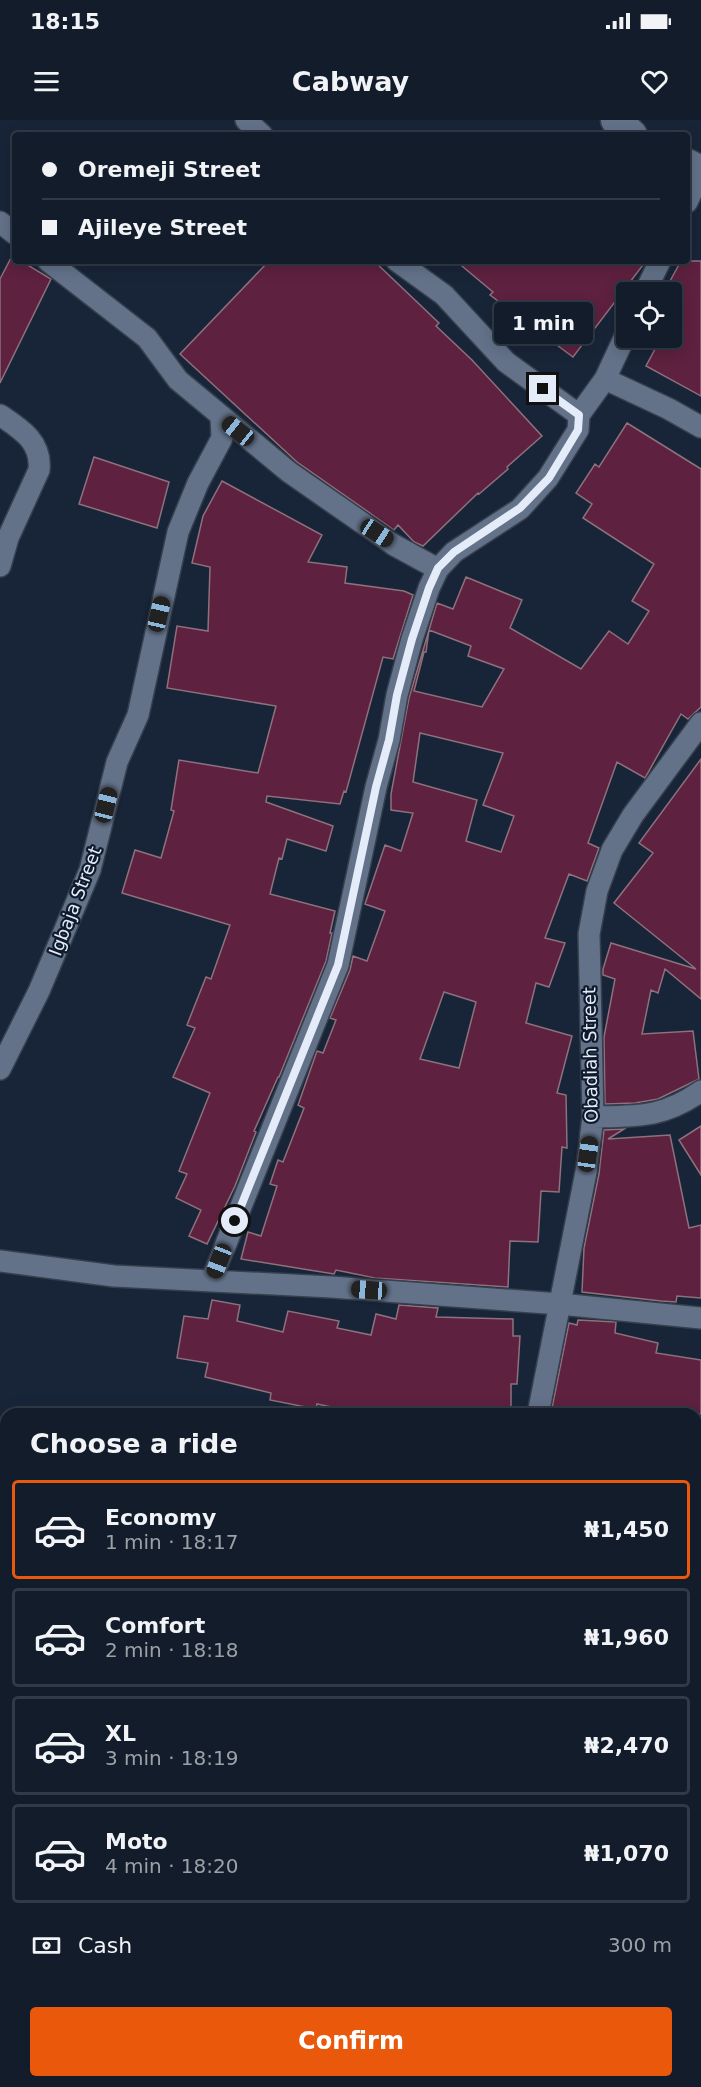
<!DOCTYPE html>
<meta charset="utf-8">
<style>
body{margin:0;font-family:"DejaVu Sans",sans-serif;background:#1f2936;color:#f1f3f6;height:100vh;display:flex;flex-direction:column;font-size:22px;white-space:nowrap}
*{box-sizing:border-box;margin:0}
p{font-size:20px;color:#9ca1a8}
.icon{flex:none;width:33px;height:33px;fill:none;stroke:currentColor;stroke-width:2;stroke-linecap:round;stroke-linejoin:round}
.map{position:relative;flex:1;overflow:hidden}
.details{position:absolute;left:0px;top:1288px;width:702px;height:680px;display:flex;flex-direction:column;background:#121c2a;border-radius:18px 18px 0 0;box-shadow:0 3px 15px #0003,0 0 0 2px #313a47}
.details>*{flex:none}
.top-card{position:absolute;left:12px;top:12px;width:678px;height:132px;border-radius:6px;box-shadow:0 3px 15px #0003,0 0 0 2px #313a47;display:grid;align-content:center;height:132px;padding:0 30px;background:#121c2a}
.tools{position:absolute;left:616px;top:162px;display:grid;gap:12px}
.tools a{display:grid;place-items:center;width:66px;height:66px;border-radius:6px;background:#121c2a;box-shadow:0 3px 15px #0003,0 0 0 2px #313a47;font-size:30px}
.end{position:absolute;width:27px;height:27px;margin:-14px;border:8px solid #e4ecf9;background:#111;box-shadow:0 0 0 3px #111}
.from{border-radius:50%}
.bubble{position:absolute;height:42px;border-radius:6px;background:#121c2a;box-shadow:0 3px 15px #0003,0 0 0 2px #313a47;font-size:20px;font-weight:800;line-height:42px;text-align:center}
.car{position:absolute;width:18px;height:36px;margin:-18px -9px;border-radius:8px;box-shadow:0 0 4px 2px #0007;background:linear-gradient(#222 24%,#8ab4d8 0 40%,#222 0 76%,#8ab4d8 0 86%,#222 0)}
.top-card b{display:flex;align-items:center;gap:21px;height:57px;font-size:22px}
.top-card b+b{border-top:2px solid #313a47}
.top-card i{width:15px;height:15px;background:#f1f3f6}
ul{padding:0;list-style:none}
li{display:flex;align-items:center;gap:18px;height:99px;margin:0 12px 9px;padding:0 18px;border:3px solid #313a47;border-radius:6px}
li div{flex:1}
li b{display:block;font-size:22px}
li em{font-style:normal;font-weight:800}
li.on{border-color:#ea580c}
li>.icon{width:54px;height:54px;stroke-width:1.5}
h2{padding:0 30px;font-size:27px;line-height:72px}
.pay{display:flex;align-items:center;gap:15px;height:66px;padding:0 30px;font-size:22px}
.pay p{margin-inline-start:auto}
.primary-button{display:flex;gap:12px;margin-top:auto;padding:12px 30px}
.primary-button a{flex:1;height:69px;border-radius:6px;background:#ea580c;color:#fff;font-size:24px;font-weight:800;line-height:69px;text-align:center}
.status{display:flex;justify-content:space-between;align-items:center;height:42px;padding:0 30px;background:#121c2a;direction:ltr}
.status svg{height:16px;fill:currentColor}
header{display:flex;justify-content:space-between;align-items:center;height:78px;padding:0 30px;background:#121c2a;font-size:27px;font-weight:800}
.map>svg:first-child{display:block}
.building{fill:#5e213f;stroke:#8d717c;stroke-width:1.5;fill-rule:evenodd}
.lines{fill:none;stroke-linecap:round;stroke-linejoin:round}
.street-casing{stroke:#353f4e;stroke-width:24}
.secondary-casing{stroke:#353f4e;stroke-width:33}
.street{stroke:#637289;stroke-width:21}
.secondary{stroke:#637289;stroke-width:30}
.route{stroke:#e4ecf9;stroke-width:8}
.labels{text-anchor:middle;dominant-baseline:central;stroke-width:4.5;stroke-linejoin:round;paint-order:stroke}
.street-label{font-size:18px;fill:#e4ecf9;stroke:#0f1b2d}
</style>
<div class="status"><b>18:15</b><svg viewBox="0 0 49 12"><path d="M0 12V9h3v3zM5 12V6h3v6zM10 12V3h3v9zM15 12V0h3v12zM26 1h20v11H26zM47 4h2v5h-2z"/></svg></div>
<header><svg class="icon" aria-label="menu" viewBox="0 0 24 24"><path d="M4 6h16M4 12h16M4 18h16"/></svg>Cabway<svg class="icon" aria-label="heart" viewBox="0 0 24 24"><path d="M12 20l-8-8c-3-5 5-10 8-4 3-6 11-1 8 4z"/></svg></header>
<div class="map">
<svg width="701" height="1967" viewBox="0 0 701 1967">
<rect width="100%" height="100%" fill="#182538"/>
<path class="building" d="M12,136L15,138V141H21L51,159L0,263V159Z
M269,141H374L439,203L436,206L472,240L542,316L507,347L508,349L479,374L478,373L423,426L414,422L398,405L394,410L297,342L180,234Z
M456,141H646L573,237L490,175L493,172Z
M681,141H701V276L646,246L661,218H672V172H664Z
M627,303L701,349V587L688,599L681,594L645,658L617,642L588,723L599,728L587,761L569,754L545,818L565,823L549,867L536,863L526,903L572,916L557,973L566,975L567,1028L562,1027L559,1072L541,1071L538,1122L510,1121L508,1167L375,1158L336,1150L334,1154L241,1139L248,1112L261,1116L277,1066L270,1064L278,1040L283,1042L304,988L298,985L317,931L323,933L336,900L330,898L350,850L353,836L367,841L385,791L365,784L385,725L401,731L413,693L391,690V674L409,578L437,483L453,489L466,457L522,480L510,508L581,549L609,511L628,524L649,491L632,481L654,444L583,398L592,384L576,373L595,344L599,347ZM429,510L471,526L468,536L504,549L482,587L414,571L424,532H426ZM420,613L503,633L483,685L514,696L501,732L466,721L477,680L413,662ZM444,872L476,882L459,948L420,939Z
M94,337L169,362L157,408L79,384Z
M222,361L322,415L308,442L347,447L345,463L404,471L413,475L393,539L383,537L346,672L344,671L340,684L267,676L266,682L333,706L326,731L287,719L282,739L279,738L270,774L335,791L330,813H332L326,841L279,957H278L254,1011L256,1012L235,1066L207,1124L189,1116L201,1090L176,1078L187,1054L179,1051L210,973L173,957L195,908L187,905L206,857L211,859L230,805L122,773L135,730L161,738L174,691L171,690L179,640L258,653L276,586L167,568L177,506L208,511L210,447L192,443L203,396Z
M701,639V879L665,849L658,873L651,870L642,914L693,911L699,959L658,979L635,983L605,984L604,917L615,859L603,855V849L611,823L696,849L614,783L653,733L639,723Z
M701,1006V1055L679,1020Z
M624,1009L608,1019L670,1015L689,1108L701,1105V1178L677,1176L676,1182L661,1181L582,1172L584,1128L599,1054L604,1010Z
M212,1180L240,1185L237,1201L283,1212L288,1191L339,1201L337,1208L371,1215L376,1194L396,1199L399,1185L438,1188L436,1197L513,1199V1216H520L517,1264H511V1294H382L366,1291L364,1294L317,1284L316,1289L270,1280L271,1273L205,1257L208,1243L177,1238L184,1196L208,1199Z
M578,1200L616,1202L615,1213L658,1223L656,1233L701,1240V1294H560L551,1293L569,1203L577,1205Z"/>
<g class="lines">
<defs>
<path id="street" d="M246,0L262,15
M687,82L701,52
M0,102L15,114
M48,141L147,218L178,260L289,352L394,425L438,449
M397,141L444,175L506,242L579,295
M645,172L660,141
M605,259L669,289L701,307
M0,295C21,309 42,322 39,350L8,418L0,446
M0,949L39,871L90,750L117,642L138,595L178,412L198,363L222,318L221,297
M593,997C637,996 663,998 701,971
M0,1141L114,1156L331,1167L560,1184L701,1198
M211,1161L338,845L376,667L389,620L397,575L412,519L429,468L438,449L454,432L520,389L548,358L578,310L579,295L605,259L627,212
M538,1294L586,1052L593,997L589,814L597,771L612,730L633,695L701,603
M0,1339H6
M696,1453H701
M0,1589H6
M696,1672L701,1673
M0,1828H6
M696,1946L701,1947"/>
<path id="secondary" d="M616,0L632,15
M687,44L701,51"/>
</defs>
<use href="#street" class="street-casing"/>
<use href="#secondary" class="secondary-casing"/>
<use href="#street" class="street"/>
<use href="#secondary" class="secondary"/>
</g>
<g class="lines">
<path class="route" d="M235,1101L338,845L376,667L389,620L397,575L412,519L429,468L438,448L454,432L520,388L549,358L578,310L579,295L543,269"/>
</g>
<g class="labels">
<g class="street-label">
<text transform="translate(75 781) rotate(-69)">Igbaja Street</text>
<text transform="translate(590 935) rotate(-91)">Obadiah Street</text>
</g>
</g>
</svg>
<div class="tools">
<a><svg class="icon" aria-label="locate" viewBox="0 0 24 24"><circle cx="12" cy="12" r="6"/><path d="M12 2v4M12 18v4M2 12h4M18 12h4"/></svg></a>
</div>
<i class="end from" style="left:235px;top:1101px"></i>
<i class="end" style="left:543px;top:269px"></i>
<div class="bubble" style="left:494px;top:182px;width:99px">1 min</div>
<i class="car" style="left:238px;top:311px;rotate:309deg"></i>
<i class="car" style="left:377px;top:413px;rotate:123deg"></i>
<i class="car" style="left:159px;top:494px;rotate:13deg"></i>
<i class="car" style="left:106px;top:685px;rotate:14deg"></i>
<i class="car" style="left:588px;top:1034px;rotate:8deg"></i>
<i class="car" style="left:219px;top:1141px;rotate:201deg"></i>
<i class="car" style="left:369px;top:1170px;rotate:274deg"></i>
<div class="top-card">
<b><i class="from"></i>Oremeji Street</b>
<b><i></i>Ajileye Street</b>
</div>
<section class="details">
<h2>Choose a ride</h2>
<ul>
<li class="on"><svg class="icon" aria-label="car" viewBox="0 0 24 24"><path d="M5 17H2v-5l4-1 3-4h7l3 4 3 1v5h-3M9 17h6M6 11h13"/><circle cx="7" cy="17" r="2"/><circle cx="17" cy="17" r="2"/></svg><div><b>Economy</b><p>1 min · 18:17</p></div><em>₦1,450</em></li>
<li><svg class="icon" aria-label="car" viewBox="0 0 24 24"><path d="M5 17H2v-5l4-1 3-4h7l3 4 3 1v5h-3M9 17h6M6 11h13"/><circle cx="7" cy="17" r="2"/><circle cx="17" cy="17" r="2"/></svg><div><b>Comfort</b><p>2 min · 18:18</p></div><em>₦1,960</em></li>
<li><svg class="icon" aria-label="car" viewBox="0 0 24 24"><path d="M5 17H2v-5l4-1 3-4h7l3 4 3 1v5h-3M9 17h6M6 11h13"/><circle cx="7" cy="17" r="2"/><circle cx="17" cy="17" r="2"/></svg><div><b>XL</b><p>3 min · 18:19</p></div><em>₦2,470</em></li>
<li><svg class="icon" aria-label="car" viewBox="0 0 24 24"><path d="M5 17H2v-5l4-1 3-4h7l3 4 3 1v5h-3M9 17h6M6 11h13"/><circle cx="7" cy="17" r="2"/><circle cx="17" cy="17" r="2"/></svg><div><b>Moto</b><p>4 min · 18:20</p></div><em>₦1,070</em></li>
</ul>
<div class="pay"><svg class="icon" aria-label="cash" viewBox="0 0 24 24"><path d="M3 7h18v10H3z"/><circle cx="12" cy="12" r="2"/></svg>Cash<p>300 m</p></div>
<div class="primary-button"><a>Confirm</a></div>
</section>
</div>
